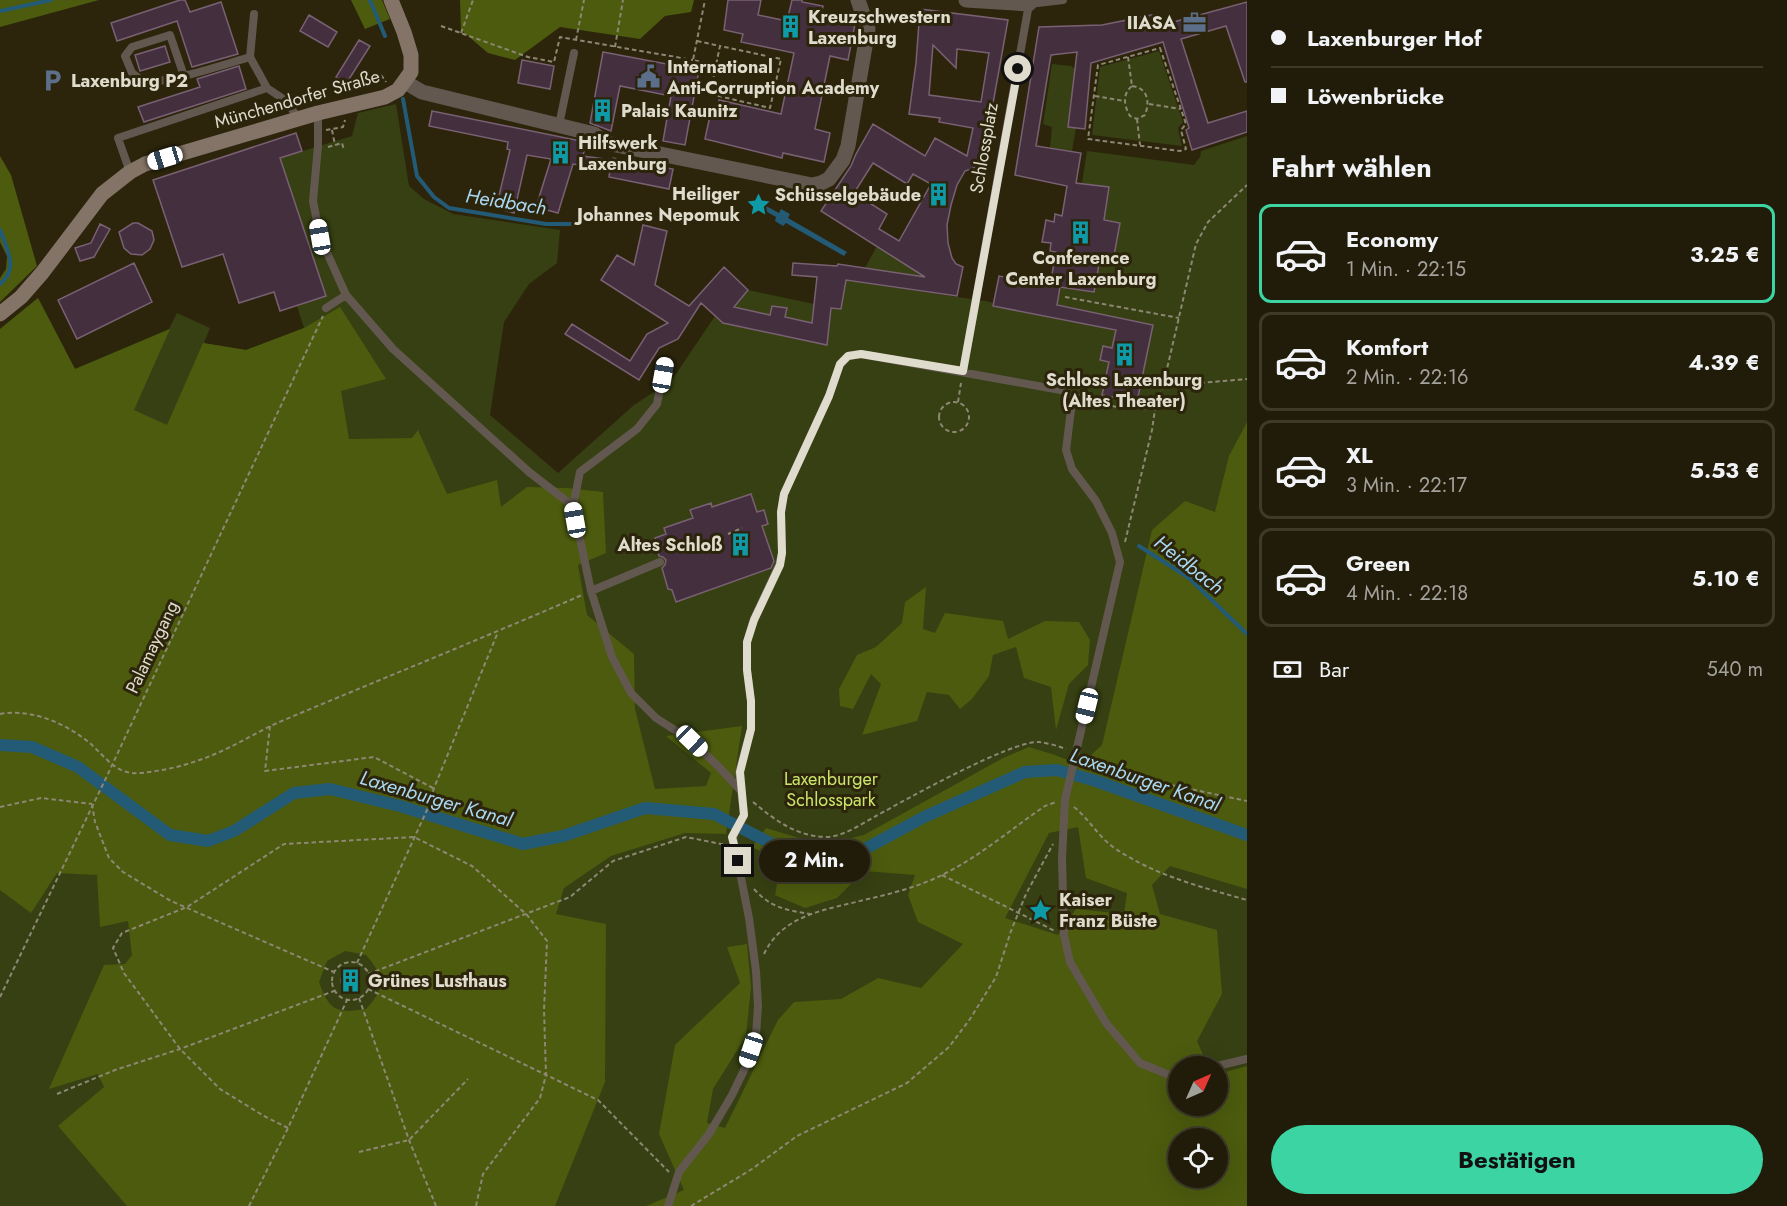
<!DOCTYPE html>
<html lang="de">
<meta charset="utf-8">
<style>
body{margin:0;font-family:Jost,sans-serif;background:#2d2917;color:#f1f3f6;height:100vh;display:flex;flex-direction:column;font-size:22px;white-space:nowrap}
*{box-sizing:border-box;margin:0}
p{font-size:20px;color:#a2a19c}
.icon{flex:none;width:33px;height:33px;fill:none;stroke:currentColor;stroke-width:2;stroke-linecap:round;stroke-linejoin:round}
.map{position:relative;flex:1;overflow:hidden}
.drawer{display:flex;flex-direction:column;background:#211c09;width:540px}
.drawer>*{flex:none}
.hud{display:grid;align-content:center;height:132px;padding:0 24px;background:#211c09}
.needle{width:39px;rotate:45deg}
.tools{position:absolute;left:1168px;top:1056px;display:grid;gap:12px}
.tools a{display:grid;place-items:center;width:60px;height:60px;border-radius:50%;background:#211c09;box-shadow:0 6px 24px #0002,0 0 0 2px #3e3a2a;font-size:30px}
.end{position:absolute;width:27px;height:27px;margin:-14px;border:8px solid #e0dccd;background:#111;box-shadow:0 0 0 3px #111}
.from{border-radius:50%}
.bubble{position:absolute;height:42px;border-radius:21px;background:#211c09;box-shadow:0 6px 24px #0002,0 0 0 2px #3e3a2a;font-size:20px;font-weight:700;line-height:42px;text-align:center}
.car{position:absolute;width:18px;height:36px;margin:-18px -9px;border-radius:8px;box-shadow:0 0 4px 2px #0007;background:linear-gradient(#fff 24%,#345 0 40%,#fff 0 76%,#345 0 86%,#fff 0)}
.hud b{display:flex;align-items:center;gap:21px;height:57px;font-size:22px}
.hud b+b{border-top:2px solid #3e3a2a}
.hud i{width:15px;height:15px;background:#f1f3f6}
ul{padding:0;list-style:none}
li{display:flex;align-items:center;gap:18px;height:99px;margin:0 12px 9px;padding:0 12px;border:3px solid #3e3a2a;border-radius:12px}
li div{flex:1}
li b{display:block;font-size:22px}
li em{font-style:normal;font-weight:700}
li.selected{border-color:#3dd4a3}
li>.icon{width:54px;height:54px;stroke-width:1.5}
h2{padding:0 24px;font-size:27px;line-height:72px}
.pay{display:flex;align-items:center;gap:15px;height:66px;padding:0 24px;font-size:22px}
.pay p{margin-inline-start:auto}
.primary-button{display:flex;gap:12px;margin-top:auto;padding:12px 24px}
.primary-button a{flex:1;height:69px;border-radius:36px;background:#3dd4a3;color:#111;font-size:24px;font-weight:700;line-height:69px;text-align:center}
main{display:flex;flex:1;min-height:0}
.map>svg:first-child{display:block}
.green{fill:#364012;fill-rule:evenodd}
.forest{fill:#4c5b0e;fill-rule:evenodd}
.water{fill:#235b77}
.lines{fill:none;stroke-linecap:round;stroke-linejoin:round}
.stream{stroke:#235b77;stroke-width:4}
.canal{stroke:#235b77;stroke-width:12}
.building{fill:#442f3f;stroke:#796173;stroke-width:1.5;fill-rule:evenodd}
.path{stroke:#8d8774;stroke-width:2;stroke-dasharray:4.5 3;stroke-linecap:butt}
.lane{stroke:#625850;stroke-width:8}
.street{stroke:#625850;stroke-width:15}
.secondary{stroke:#847467;stroke-width:15}
.route{stroke:#e0dccd;stroke-width:8}
.labels{text-anchor:middle;dominant-baseline:central;stroke-width:6;stroke-linejoin:round;paint-order:stroke}
.poi-label{font-size:18px;font-weight:bold;fill:#e0dccd;stroke:#2c250c;text-anchor:start}
.street-label{font-size:18px;fill:#e0dccd;stroke:#2c250c}
.park-label{font-size:18px;fill:#cae66a;stroke:#2c250c}
.water-label{font-size:20px;font-style:italic;fill:#a9d7f2;stroke:#2c250c}
</style>
<main>
<div class="map">
<svg width="1247" height="1206" viewBox="0 0 1247 1206">
<rect width="100%" height="100%" fill="#2c250c"/>
<path class="green" d="M1159,51L1183,122L1178,128L1182,146L1092,135L1100,67Z
M1052,64L1071,66L1075,69L1068,127L1076,128L1072,151L1050,148L1052,127L1043,124Z
M396,104L409,186L424,199L453,214L560,230L557,263L529,284L504,322L490,415L558,473L634,405L672,380L715,316L827,345L831,308L841,309L843,295L836,279L985,301L1054,317L1060,287L1100,259L1113,261L1120,223L1104,220L1109,187L1082,183L1087,151L1194,165L1200,157L1201,151L1247,136V1206H0V329L38,298L75,369L169,329L177,313L210,328L204,343L246,350L304,328L297,306L326,296L280,158L352,136L358,113ZM1179,1066H1218V1106H1179ZM1179,1138H1218V1178H1179Z
M877,246L925,277L865,268Z
M748,290L814,304L812,323L785,317L787,308L772,306L770,315L734,307Z"/>
<path class="forest" d="M0,0H99L0,27Z
M351,0H382L390,19L365,29Z
M460,0H694L691,12L665,16L640,39L560,27L515,60L488,53L461,30Z
M0,156L11,175L37,266L0,302V278L6,269L7,256L0,242Z
M38,298L75,369L170,329L134,410L167,425L203,343L246,350L304,328L340,307L386,379L341,391L349,439L412,438L418,430L447,494L497,480L501,507L527,487L567,488L603,492L606,553L578,565L587,615L634,654L635,709L655,789L706,786L711,773L666,736L742,726L726,834L685,833L611,856L564,888L556,914L606,924L605,1082L555,1206H127L58,1126L104,1087L98,1074L49,1089L104,965L125,964L132,955L128,921L100,927L97,875L57,873L31,913L0,890V329ZM345,951L366,955C386,979 386,986 366,1009C336,1014 329,1010 319,982L327,961Z
M1247,422V889L1170,866L1152,885L1160,914L1217,930L1222,994L1197,1041L1208,1066H1179V1106H1218V1074L1247,1066V1206H646L684,1190L659,1134L675,1045L740,983L727,947L747,944L751,987L746,1036L713,1089L707,1123L725,1128L778,1020L794,1002L841,999L878,978L921,988L963,944L918,922L908,895L915,875L864,871L837,898L805,908L775,895L781,862L752,847L766,828L822,845L864,835L1003,758L1029,747L1055,755L1080,765L1102,745L1152,530L1185,501L1215,512L1229,456ZM1078,827L1086,878L1127,893L1124,914L1076,909L1058,935L1005,918L1049,833ZM1179,1138H1218V1178H1179Z
M926,587L923,629L935,633L945,613L1003,621L1008,639L1045,621L1079,622L1090,640L1088,665L1069,684L1056,730L1051,687L1024,678L1016,647L993,655L989,676L972,699L960,709L949,695L927,692L917,721L862,735L881,684L871,674L853,709L840,706L839,689L857,655L876,647L902,623L905,602Z"/>
<path class="water" d="M759,202L779,213L781,209L790,214L788,218L847,252L844,256L786,223L783,226L775,221L776,217L757,206Z"/>
<g class="lines">
<path class="stream" d="M370,0L385,36
M0,11L51,0
M403,99L417,176L434,197L449,208L546,224H575
M0,230C7,249 19,269 0,284
M1139,546L1189,578L1247,634"/>
<path class="canal" d="M0,745L32,747L78,767L170,835L208,841L234,831L294,793L330,789L400,806L523,844L563,836L645,808L714,814L815,866L850,857L924,817L1025,772L1057,770L1096,781L1247,835"/>
</g>
<path class="building" d="M180,0H185L190,12L221,2L238,54L192,67L177,21L117,41L111,23Z
M728,0H761L758,15L787,21L792,0H802V2L823,6L821,17L855,24L848,60L830,56L815,129L830,133L824,162L783,153L782,158L705,139L712,106L718,107L719,100L781,114L794,53L741,42L743,34L724,30Z
M1247,2V82H1245L1226,26L1181,39L1208,123L1247,111V132L1192,150L1186,130L1189,128L1163,42L1091,63L1085,129L1068,127L1077,52L1051,55L1036,146L1081,153L1076,183L1109,187L1104,220L1120,223L1113,261L1100,259L1094,292L1060,287L1057,305L1153,325L1137,402L1102,395L1109,362L1100,360L1103,346L1112,348L1116,330L993,306L999,276L1050,285L1056,252L1050,251L1051,243L1042,242L1046,220L1054,222L1055,214L1062,216L1067,186L1015,175L1039,27L1102,25L1152,15L1155,27Z
M920,9L1008,20L982,165L965,171L957,185L951,205L947,225L948,243L952,258L956,264L963,267L957,296L846,280L841,309L831,308L827,345L723,323L701,303L678,339L659,348L639,380L565,334L572,324L630,361L647,334L668,323L601,280L617,255L634,265L643,225L667,231L655,285L689,306L724,267L748,290L734,307L770,315L772,306L787,308L785,317L812,323L817,277L792,275L793,263L837,266L838,264L925,277L821,211L851,166L856,154L873,124L925,156L935,138L967,156L973,128L939,122L940,118L909,114L916,63ZM933,45L956,68L957,49L989,53L981,102L929,95ZM873,163L907,184L913,174L931,184L899,241L879,229L887,214L854,193Z
M309,15L337,32L328,47L300,31Z
M359,40L370,46L346,84L336,77Z
M165,46L170,62L140,71L135,55Z
M603,52L699,70L685,145L663,141L671,96L620,86L611,131L590,123Z
M522,60L554,66L550,89L518,83Z
M239,66L246,89L144,122L138,107L200,87L197,79Z
M432,111L586,142L583,156L612,160L613,158L673,169L669,189L609,177L610,170L573,164L558,213L536,207L551,159L527,155L514,213L496,208L510,150L507,149L508,142L429,126Z
M296,133L302,151L280,158L326,296L280,311L274,292L239,303L223,254L182,267L153,180Z
M133,223H138L152,231L154,240L150,249L142,255L131,254L124,248L119,232Z
M100,224L110,229L94,257L80,261L75,248L91,243Z
M134,263L152,302L77,339L58,300Z
M751,494L757,512L764,510L768,524L762,526L774,561L771,568L676,602L672,590L668,589L662,568L665,565L666,560L663,557L659,556L655,538L666,534L664,528L693,518L690,510L711,503L712,507Z
M341 981a8 8 0 1 1 16 0a8 8 0 1 1-16 0Z"/>
<g class="lines">
<path class="path" d="M441,26L528,57L554,62L560,37L693,60
M461,33L473,0
M576,40L584,0
M697,41L720,46L716,65L693,60L705,0
M615,47L623,0
M1160,48L1186,124L1181,130L1186,149L1180,151L1088,139L1098,65Z
M1128,57L1132,86
M716,65L710,94L770,108L781,59L720,46
M381,75L386,82
M1132,86C1148,88 1150,102 1145,115L1137,119L1130,116C1124,106 1122,94 1132,86Z
M1095,96L1124,101
M1149,104L1181,109
M1137,119L1140,145
M326,130L343,127L345,120
M332,130L335,145
M328,147L342,143L344,150
M1065,297L1179,318
M1163,386L1247,379
M1076,394L1116,407L1155,409
M939 417a15 15 0 1 1 30 0a15 15 0 1 1-30 0Z
M958,402L961,383
M728,534L742,528
M1125,542L1152,430L1155,409L1163,386L1196,244L1208,222L1247,185
M682,553L711,541
M0,714C31,708 68,724 92,745C107,759 117,775 140,773C165,771 192,764 215,754C239,744 260,730 284,720C384,678 483,638 582,595
M270,726L265,771L374,757L433,788
M1085,757L1171,785L1247,801
M753,802C775,820 795,836 826,837C843,837 861,824 876,816C907,799 1010,741 1039,742C1048,743 1058,746 1066,749
M92,804L95,822L109,858L123,872L171,901L334,972
M0,807L41,798L92,804
M1074,807C1088,818 1098,836 1113,847C1153,875 1201,887 1247,900
M942,875L1055,931
M754,889C771,908 786,910 810,914
M764,954C783,914 826,910 864,900C890,894 918,887 942,875C979,857 1011,829 1045,806L1056,802
M332 981a19 19 0 1 1 38 0a19 19 0 1 1-38 0Z
M357,963L427,810L434,788L498,632
M368,974L570,897L613,861L686,837L726,845
M368,989L598,1100L669,1172
M0,997L106,778L323,316
M359,998L409,1140L436,1206
M57,1094L115,1070L180,1049L334,991
M288,1128L264,1116L220,1089L180,1049L124,973L113,948L122,933L187,907L284,844L414,837L472,866L527,915L547,941L544,1010L546,1075L540,1098L483,1174L476,1206
M359,1152L409,1140L468,1079
M249,1206L288,1128L347,1000
M691,1206L752,1169L797,1136L907,1083L949,1047L970,1019L996,977L1011,931L1026,894L1053,844"/>
<path class="lane" d="M254,14L250,57L267,88
M184,76L170,35L132,47L125,56L132,73L145,83C181,79 216,67 250,57
M318,113V146L313,201L320,237L346,295L393,349L529,472L573,506L591,591L612,657L631,693L656,718L692,741L719,767L742,792
M559,125L574,53
M130,172L118,138L267,88L285,100L299,119
M326,308L346,295
M963,371L1029,4L1063,0
M573,506L580,472L637,429L657,404L665,363
M591,591L660,562
M1217,1066L1247,1059
M668,1206L679,1172L709,1134L732,1095L746,1066L756,1035L758,1006L756,971L749,918L733,837L744,815L739,772L751,729V701L747,670V642L754,619L779,565L782,553L781,512L784,494L829,396L840,365L848,356L861,354L1066,391L1071,410L1066,450L1072,469L1096,501L1112,533L1120,562L1065,800L1062,858L1064,935L1070,962L1106,1023L1140,1063L1172,1076L1179,1075"/>
<path class="street" d="M966,0L1029,4L1030,0
M405,82L422,92L594,134L606,143L812,185L821,183L829,179L843,160L848,146L868,29L858,0"/>
<path class="secondary" d="M0,314L21,297L42,273L102,194L130,172L145,164L318,113L385,97L398,90L411,72V55L404,32L391,0"/>
</g>
<g class="lines">
<path class="route" d="M738,861L732,837L744,815L740,772L751,729V701L747,670V642L754,620L780,565L782,553L781,512L784,494L829,396L840,364L848,356L861,354L963,371L1018,69"/>
</g>
<defs>
<symbol id="office-bare" viewBox="-9 -9 18 18"><path d="M-6-3h4V-5.5h4V-3h4V5H-6ZM-1-4.5V-3h2v-1.5ZM-6 0V1H6V0Z" fill="#5c6f8a" stroke="#2c250c" stroke-width="2.5" paint-order="stroke"/></symbol>
<symbol id="building-bare" viewBox="-9 -9 18 18"><path d="M-4-6H4V6H1V3H-1V6H-4ZM-2.5-4.3h1.7v1.8h-1.7ZM.8-4.3h1.7v1.8H.8ZM-2.5-1h1.7V.8h-1.7ZM.8-1h1.7V.8H.8Z" fill="#0f9aa8" stroke="#2c250c" stroke-width="2.5" paint-order="stroke"/></symbol>
<symbol id="civic-bare" viewBox="-9 -9 18 18"><path d="M-.6-6.5H3V-4.5H.6V-3L4-1V1h2V6H-6V1h2V-1L-.6-3ZM-1.2 2.5V6h2.4V2.5Z" fill="#5c6f8a" stroke="#2c250c" stroke-width="2.5" paint-order="stroke"/></symbol>
<symbol id="parking-bare" viewBox="-9 -9 18 18"><path d="M-3.5-5.5H1a3.5 3.5 0 0 1 0 7H-1V5.5H-3.5ZM-1-3.4V-.6H.8a1.4 1.4 0 0 0 0-2.8Z" fill="#5c6f8a" stroke="#2c250c" stroke-width="2.5" paint-order="stroke"/></symbol>
<symbol id="sight-bare" viewBox="-9 -9 18 18"><path d="M0-6L1.8-2.2L6-1.7L2.9 1.2L3.7 5.4L0 3.3L-3.7 5.4L-2.9 1.2L-6-1.7L-1.8-2.2Z" fill="#0f9aa8" stroke="#2c250c" stroke-width="2.5" paint-order="stroke"/></symbol>
</defs>
<g fill-rule="evenodd">
<use href="#office-bare" x="1178" y="6" width="33" height="33"/>
<use href="#building-bare" x="774" y="10" width="33" height="33"/>
<use href="#civic-bare" x="632" y="60" width="33" height="33"/>
<use href="#parking-bare" x="36" y="64" width="33" height="33"/>
<use href="#building-bare" x="586" y="94" width="33" height="33"/>
<use href="#building-bare" x="544" y="136" width="33" height="33"/>
<use href="#building-bare" x="922" y="178" width="33" height="33"/>
<use href="#sight-bare" x="742" y="188" width="33" height="33"/>
<use href="#building-bare" x="1064" y="216" width="33" height="33"/>
<use href="#building-bare" x="1108" y="338" width="33" height="33"/>
<use href="#building-bare" x="724" y="528" width="33" height="33"/>
<use href="#sight-bare" x="1024" y="894" width="33" height="33"/>
<use href="#building-bare" x="334" y="964" width="33" height="33"/>
</g>
<g class="labels">
<g class="poi-label">
<text x="808" y="17">Kreuzschwestern<tspan x="808" dy="21">Laxenburg</tspan></text>
<text x="1176" y="23" text-anchor="end">IIASA</text>
<text x="667" y="67">International<tspan x="667" dy="21">Anti-Corruption Academy</tspan></text>
<text x="71" y="81">Laxenburg P2</text>
<text x="621" y="111">Palais Kaunitz</text>
<text x="578" y="143">Hilfswerk<tspan x="578" dy="21">Laxenburg</tspan></text>
<text x="740" y="194" text-anchor="end">Heiliger<tspan x="740" dy="21">Johannes Nepomuk</tspan></text>
<text x="921" y="195" text-anchor="end">Schüsselgebäude</text>
<text x="1081" y="258" text-anchor="middle">Conference<tspan x="1081" dy="21">Center Laxenburg</tspan></text>
<text x="1124" y="380" text-anchor="middle">Schloss Laxenburg<tspan x="1124" dy="21">(Altes Theater)</tspan></text>
<text x="722" y="545" text-anchor="end">Altes Schloß</text>
<text x="1059" y="900">Kaiser<tspan x="1059" dy="21">Franz Büste</tspan></text>
<text x="368" y="981">Grünes Lusthaus</text>
</g>
<g class="street-label">
<text transform="translate(297 99) rotate(-16)">Münchendorfer Straße</text>
<text transform="translate(984 148) rotate(-80)">Schlossplatz</text>
<text transform="translate(152 647) rotate(-65)">Palamaygang</text>
</g>
<g class="park-label">
<text x="831" y="779">Laxenburger<tspan x="831" dy="21">Schlosspark</tspan></text>
</g>
<g class="water-label">
<text transform="translate(506 202) rotate(9)">Heidbach</text>
<text transform="translate(1189 565) rotate(38)">Heidbach</text>
<text transform="translate(1145 780) rotate(19)">Laxenburger Kanal</text>
<text transform="translate(436 799) rotate(16)">Laxenburger Kanal</text>
</g>
</g>
</svg>
<div class="tools">
<a><svg class="needle" viewBox="-14 -14 28 28"><path d="M0-13l5 13h-10z" fill="#e53935"/><path d="M0 13l5-13h-10z" fill="#a2a19c"/></svg></a>
<a><svg class="icon" aria-label="locate" viewBox="0 0 24 24"><circle cx="12" cy="12" r="6"/><path d="M12 2v4M12 18v4M2 12h4M18 12h4"/></svg></a>
</div>
<i class="end from" style="left:1018px;top:69px"></i>
<i class="end" style="left:738px;top:861px"></i>
<div class="bubble" style="left:759px;top:840px;width:111px">2 Min.</div>
<i class="car" style="left:165px;top:158px;rotate:253deg"></i>
<i class="car" style="left:320px;top:237px;rotate:350deg"></i>
<i class="car" style="left:663px;top:375px;rotate:10deg"></i>
<i class="car" style="left:575px;top:520px;rotate:350deg"></i>
<i class="car" style="left:1087px;top:706px;rotate:194deg"></i>
<i class="car" style="left:692px;top:741px;rotate:134deg"></i>
<i class="car" style="left:751px;top:1050px;rotate:198deg"></i>
</div>
<section class="drawer">
<div class="hud">
<b><i class="from"></i>Laxenburger Hof</b>
<b><i></i>Löwenbrücke</b>
</div>
<h2>Fahrt wählen</h2>
<ul>
<li class="selected"><svg class="icon" aria-label="car" viewBox="0 0 24 24"><path d="M5 17H2v-5l4-1 3-4h7l3 4 3 1v5h-3M9 17h6M6 11h13"/><circle cx="7" cy="17" r="2"/><circle cx="17" cy="17" r="2"/></svg><div><b>Economy</b><p>1 Min. · 22:15</p></div><em>3.25 €</em></li>
<li><svg class="icon" aria-label="car" viewBox="0 0 24 24"><path d="M5 17H2v-5l4-1 3-4h7l3 4 3 1v5h-3M9 17h6M6 11h13"/><circle cx="7" cy="17" r="2"/><circle cx="17" cy="17" r="2"/></svg><div><b>Komfort</b><p>2 Min. · 22:16</p></div><em>4.39 €</em></li>
<li><svg class="icon" aria-label="car" viewBox="0 0 24 24"><path d="M5 17H2v-5l4-1 3-4h7l3 4 3 1v5h-3M9 17h6M6 11h13"/><circle cx="7" cy="17" r="2"/><circle cx="17" cy="17" r="2"/></svg><div><b>XL</b><p>3 Min. · 22:17</p></div><em>5.53 €</em></li>
<li><svg class="icon" aria-label="car" viewBox="0 0 24 24"><path d="M5 17H2v-5l4-1 3-4h7l3 4 3 1v5h-3M9 17h6M6 11h13"/><circle cx="7" cy="17" r="2"/><circle cx="17" cy="17" r="2"/></svg><div><b>Green</b><p>4 Min. · 22:18</p></div><em>5.10 €</em></li>
</ul>
<div class="pay"><svg class="icon" aria-label="cash" viewBox="0 0 24 24"><path d="M3 7h18v10H3z"/><circle cx="12" cy="12" r="2"/></svg>Bar<p>540 m</p></div>
<div class="primary-button"><a>Bestätigen</a></div>
</section>
</main>
